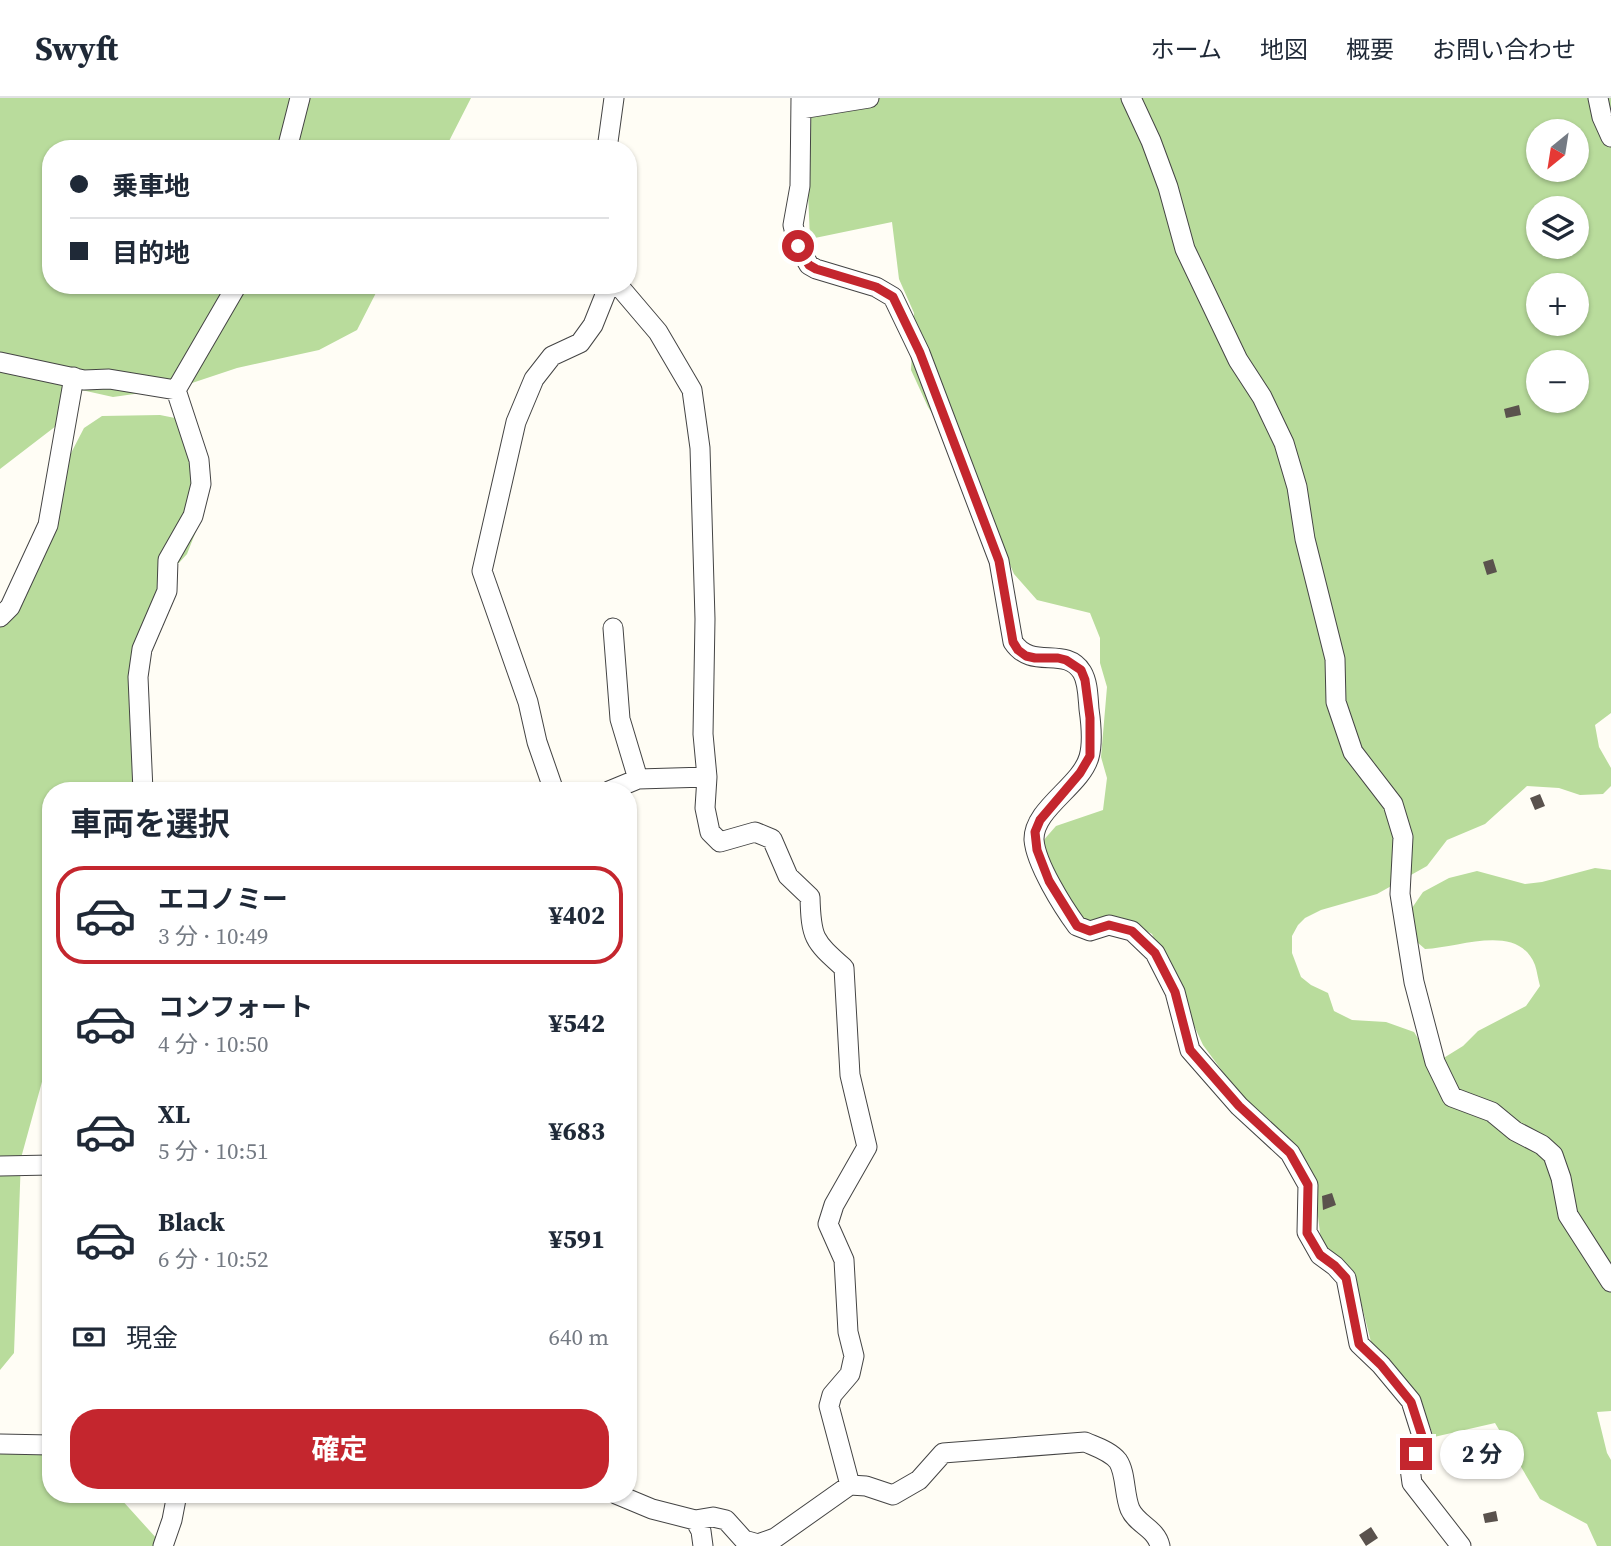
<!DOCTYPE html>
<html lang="ja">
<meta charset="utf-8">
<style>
body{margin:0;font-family:"Source Serif 4","Noto Sans JP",serif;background:#f2f2f3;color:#1f2937;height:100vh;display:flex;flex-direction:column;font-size:26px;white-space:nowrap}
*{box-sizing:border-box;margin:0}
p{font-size:23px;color:#747a83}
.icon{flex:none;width:38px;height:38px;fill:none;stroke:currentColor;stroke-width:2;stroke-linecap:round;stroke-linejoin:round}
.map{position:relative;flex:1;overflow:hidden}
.panel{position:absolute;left:42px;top:684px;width:595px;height:721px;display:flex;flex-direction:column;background:#fff;border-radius:28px;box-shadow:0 2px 5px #0004}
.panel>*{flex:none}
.guide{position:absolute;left:42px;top:42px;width:595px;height:154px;border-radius:28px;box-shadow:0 2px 5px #0004;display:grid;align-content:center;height:154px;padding:0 28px;background:#fff}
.needle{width:46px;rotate:210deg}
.tools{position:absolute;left:1526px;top:21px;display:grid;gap:14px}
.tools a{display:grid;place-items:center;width:63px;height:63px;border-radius:50%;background:#fff;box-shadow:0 2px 5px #0004;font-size:35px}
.end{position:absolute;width:32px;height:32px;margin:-16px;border:9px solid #c4262e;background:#fff;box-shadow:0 0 0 4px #fff}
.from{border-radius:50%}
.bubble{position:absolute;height:49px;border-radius:24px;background:#fff;box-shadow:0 2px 5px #0004;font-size:23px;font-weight:700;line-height:49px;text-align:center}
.guide b{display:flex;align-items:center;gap:24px;height:66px;font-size:26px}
.guide b+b{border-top:2px solid #e0e1e3}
.guide i{width:18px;height:18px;background:#1f2937}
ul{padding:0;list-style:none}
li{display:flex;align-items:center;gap:21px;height:98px;margin:0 14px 10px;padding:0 14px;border:4px solid transparent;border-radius:28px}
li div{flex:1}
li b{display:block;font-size:26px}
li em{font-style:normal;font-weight:700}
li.on{border-color:#c4262e}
li>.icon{width:63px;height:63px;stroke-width:1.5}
h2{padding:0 28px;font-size:32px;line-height:84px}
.pay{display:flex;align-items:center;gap:18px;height:77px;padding:0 28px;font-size:26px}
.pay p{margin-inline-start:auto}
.action{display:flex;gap:14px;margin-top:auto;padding:14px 28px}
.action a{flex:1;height:80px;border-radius:28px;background:#c4262e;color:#fff;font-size:28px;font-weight:700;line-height:80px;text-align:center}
header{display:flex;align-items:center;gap:42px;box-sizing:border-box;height:98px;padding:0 35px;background:#fff;border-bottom:2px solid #e0e1e3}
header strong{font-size:33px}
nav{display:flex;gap:38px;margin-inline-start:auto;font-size:24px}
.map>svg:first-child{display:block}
.forest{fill:#b9dc9c;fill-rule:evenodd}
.building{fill:#5a524d}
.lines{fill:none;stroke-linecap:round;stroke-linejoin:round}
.street-casing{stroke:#444;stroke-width:21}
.street{stroke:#fff;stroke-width:19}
.route{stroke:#c4262e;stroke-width:9}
</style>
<header>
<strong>Swyft</strong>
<nav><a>ホーム</a><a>地図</a><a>概要</a><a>お問い合わせ</a></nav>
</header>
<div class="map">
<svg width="1611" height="1448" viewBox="0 0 1611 1448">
<rect width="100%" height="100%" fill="#fffdf5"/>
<path class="forest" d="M0,0H471L445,51H51V187H380L357,232L319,252L237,270L177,290L113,299L77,291L56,328L0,371Z
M804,0H1611V615L1595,627L1599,649L1611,670V688L1603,696L1580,697L1559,690L1527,688L1485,726L1447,742L1427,768L1377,796L1321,812L1305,820L1298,827L1292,838V855L1301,879L1311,887L1328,895L1334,913L1352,922L1386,924L1414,934L1426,953L1442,961L1463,948L1478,933L1526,908L1540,888C1538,881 1537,873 1535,867C1518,824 1459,850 1425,851L1417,844L1412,810L1423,794L1449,780L1477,773L1525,786L1542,784L1595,770L1611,772V1313L1597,1314L1607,1355L1611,1362V1448H1597L1587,1426L1540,1401L1495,1325L1434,1339L1417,1297L1372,1248L1353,1173L1322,1151L1313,1078L1248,1008L1203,947L1152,836L1120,819L1086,823L1060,794L1042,744L1056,728L1103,712L1107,680L1101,659L1107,589L1100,565V540L1090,515L1037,502L1014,476L971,376L928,309L911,272L914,215L899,181L892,124L810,141ZM1538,33H1577V72H1538ZM1538,110H1577V149H1538ZM1538,187H1577V226H1538ZM1538,264H1577V303H1538Z
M160,317L185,322L198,428L187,456L168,477L139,575L145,693H51V885L44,919L48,962L21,1060L14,1255L0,1272V529L18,506L70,357L84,330L102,318Z
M51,1347V1396L120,1397V1400L158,1442L156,1448H0V1348Z"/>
<path class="building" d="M1519,307L1521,317L1506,320L1504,311Z
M1493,461L1497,474L1487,477L1483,464Z
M1540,696L1545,708L1535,712L1530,700Z
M1332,1095L1336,1107L1323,1112L1322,1098Z
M1496,1413L1498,1423L1485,1425L1483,1416Z
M1371,1429L1378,1440L1366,1448L1359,1437Z"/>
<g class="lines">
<defs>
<path id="street" d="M801,0L800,88L793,127L798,148L809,167L816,171L876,189L893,199L920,255L999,463L1013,544C1032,573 1065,547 1082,574C1088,584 1088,599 1089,611C1091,625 1093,645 1089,659C1081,688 1033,711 1034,742C1036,766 1063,809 1077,828L1090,833L1109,827L1132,833L1155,855L1175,894L1190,952L1239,1008L1290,1055L1308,1087L1307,1134L1320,1157L1335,1168L1346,1180L1359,1246L1381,1267L1411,1303L1423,1341L1410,1370L1412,1385L1461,1448
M1131,0L1151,43L1168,89L1185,151L1238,262L1262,299L1284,345L1297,389L1305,441L1335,561L1336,604L1353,654L1393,706L1403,739L1400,796L1414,884L1435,964L1452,999L1492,1014L1515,1033L1542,1047L1553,1057L1561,1080L1568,1117L1611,1184
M1598,0L1602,19L1611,39
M801,11L869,0
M287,51L300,0
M607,51L614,0
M618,187L658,234L692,292L700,350L705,521L703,636L707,679L705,710L710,734L720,744L755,734L772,741L788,778L810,799C811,841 814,843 844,870L850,977L867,1049L834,1107L828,1126L844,1162L848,1234L854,1258L850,1276L832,1297L829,1308L850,1387
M0,264L84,282L109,281L176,292
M0,519L10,509L48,427L74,279
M613,530L620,621L638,681
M143,693L138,579L142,551L167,493L168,462L193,418L201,386L199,362L176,292L237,187
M554,693L537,644L528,604L482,473L516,324L534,281L552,258L580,245L593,227L609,187
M609,693L638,681L707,679
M0,1068L51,1067
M0,1346L51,1347
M616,1396L652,1411L695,1422L713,1419L726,1422L744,1442L758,1446L775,1440L850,1387L866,1388L893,1397L919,1382L943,1355L1085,1344C1096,1349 1110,1353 1118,1363C1126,1375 1124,1397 1130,1411C1137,1427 1156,1430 1160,1448
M695,1422L701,1433L703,1448
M163,1448L172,1422L177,1396"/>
</defs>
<use href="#street" class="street-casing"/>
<use href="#street" class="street"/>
</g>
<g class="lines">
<path class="route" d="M798,148L809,167L816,171L876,189L893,199L920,255L999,463L1013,544L1018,552L1026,558L1035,560H1058L1066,562L1081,572L1085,582L1090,620V658L1080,675L1040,722L1035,734L1037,752L1049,783L1077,828L1090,833L1109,827L1132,833L1155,855L1175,894L1190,952L1239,1008L1290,1055L1308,1087L1307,1135L1320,1157L1335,1168L1346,1180L1359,1246L1381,1267L1411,1304L1423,1341L1416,1356"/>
</g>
</svg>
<div class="tools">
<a><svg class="needle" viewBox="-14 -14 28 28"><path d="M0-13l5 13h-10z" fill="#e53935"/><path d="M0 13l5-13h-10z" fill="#747a83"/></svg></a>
<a><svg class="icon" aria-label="layers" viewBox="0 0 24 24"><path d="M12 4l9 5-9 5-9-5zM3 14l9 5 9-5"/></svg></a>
<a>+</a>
<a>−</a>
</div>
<i class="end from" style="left:798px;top:148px"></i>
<i class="end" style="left:1416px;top:1356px"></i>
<div class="bubble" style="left:1440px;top:1332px;width:84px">2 分</div>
<div class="guide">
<b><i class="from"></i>乗車地</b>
<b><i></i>目的地</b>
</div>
<section class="panel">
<h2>車両を選択</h2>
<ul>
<li class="on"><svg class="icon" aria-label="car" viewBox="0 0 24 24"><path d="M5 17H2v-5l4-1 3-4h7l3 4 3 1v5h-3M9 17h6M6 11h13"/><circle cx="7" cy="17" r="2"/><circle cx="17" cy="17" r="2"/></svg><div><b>エコノミー</b><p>3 分 · 10:49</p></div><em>¥402</em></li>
<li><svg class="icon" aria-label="car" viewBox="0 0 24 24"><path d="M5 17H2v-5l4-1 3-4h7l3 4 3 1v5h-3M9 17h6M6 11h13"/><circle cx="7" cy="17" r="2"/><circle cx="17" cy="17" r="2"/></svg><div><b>コンフォート</b><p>4 分 · 10:50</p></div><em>¥542</em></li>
<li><svg class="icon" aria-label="car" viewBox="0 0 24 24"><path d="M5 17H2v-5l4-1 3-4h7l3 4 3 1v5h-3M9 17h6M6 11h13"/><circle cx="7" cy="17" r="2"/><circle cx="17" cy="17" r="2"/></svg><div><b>XL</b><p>5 分 · 10:51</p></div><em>¥683</em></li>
<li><svg class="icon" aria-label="car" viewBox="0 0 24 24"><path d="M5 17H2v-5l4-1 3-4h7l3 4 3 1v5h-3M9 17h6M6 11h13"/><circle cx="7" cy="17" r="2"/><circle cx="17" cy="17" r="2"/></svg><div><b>Black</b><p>6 分 · 10:52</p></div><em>¥591</em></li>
</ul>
<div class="pay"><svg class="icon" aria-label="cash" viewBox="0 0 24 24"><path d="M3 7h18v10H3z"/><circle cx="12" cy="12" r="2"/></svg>現金<p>640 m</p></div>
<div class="action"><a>確定</a></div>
</section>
</div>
